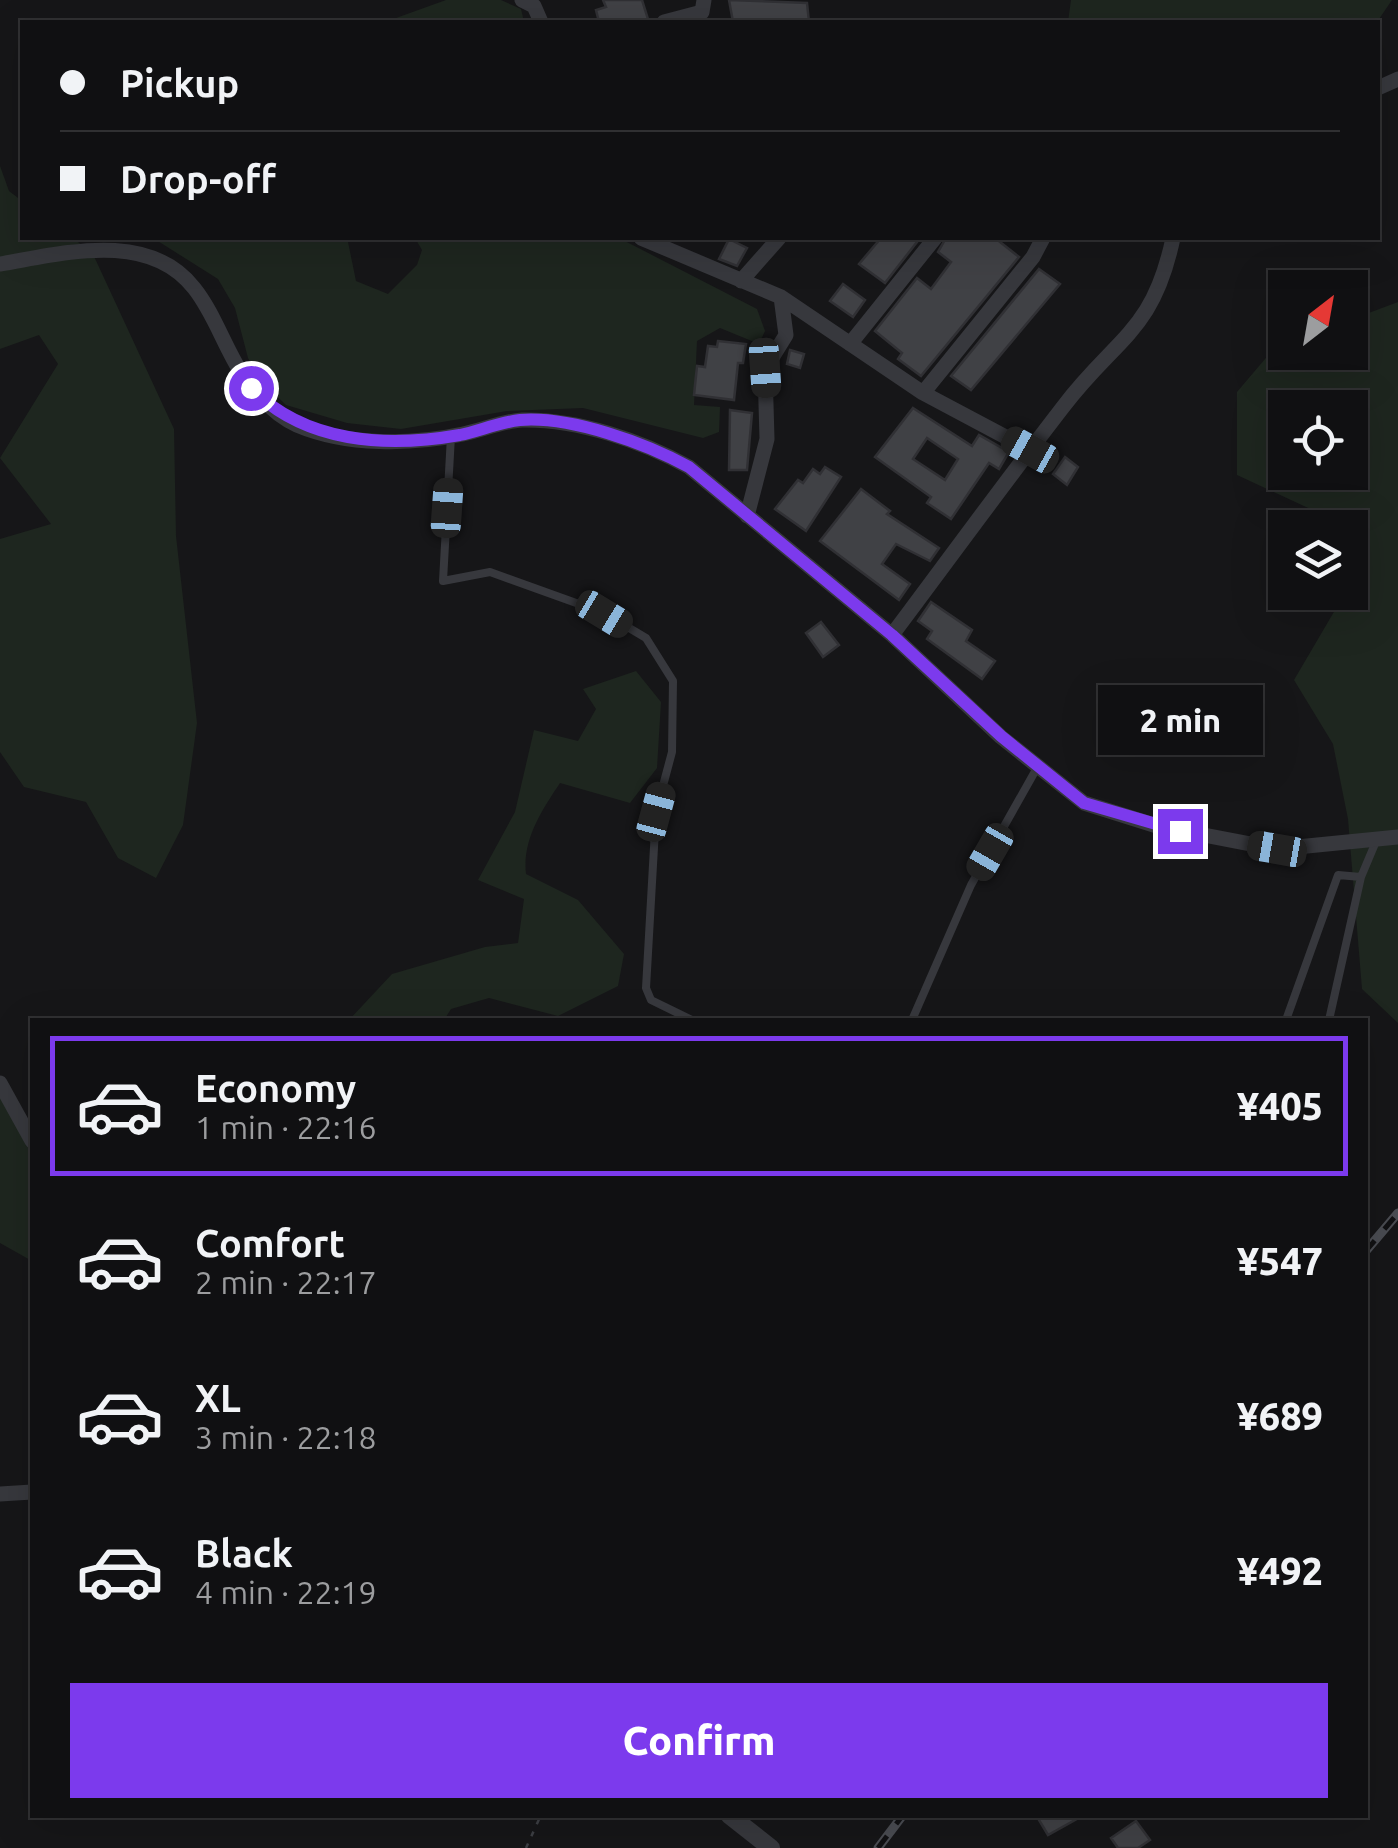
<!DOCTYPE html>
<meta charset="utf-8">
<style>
body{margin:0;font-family:Ubuntu,sans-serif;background:#19191b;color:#f1f3f6;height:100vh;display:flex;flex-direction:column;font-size:38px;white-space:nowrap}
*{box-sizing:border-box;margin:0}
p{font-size:32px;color:#9c9d9f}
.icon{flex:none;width:55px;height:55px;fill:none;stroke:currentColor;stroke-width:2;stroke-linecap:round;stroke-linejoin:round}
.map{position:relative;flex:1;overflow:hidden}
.details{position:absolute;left:30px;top:1018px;width:1338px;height:800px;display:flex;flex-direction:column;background:#101012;border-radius:0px;box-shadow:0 10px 40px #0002,0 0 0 2px #303032}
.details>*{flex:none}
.hud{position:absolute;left:20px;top:20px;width:1360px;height:220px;border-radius:0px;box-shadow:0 10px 40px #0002,0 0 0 2px #303032;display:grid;align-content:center;height:220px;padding:0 40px;background:#101012}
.needle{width:65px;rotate:31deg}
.fabs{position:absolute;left:1268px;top:270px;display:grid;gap:20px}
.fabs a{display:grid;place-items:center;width:100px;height:100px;border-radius:0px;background:#101012;box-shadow:0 10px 40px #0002,0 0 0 2px #303032;font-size:50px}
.end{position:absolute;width:45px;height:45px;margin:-22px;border:12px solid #7c3aed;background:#fff;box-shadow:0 0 0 5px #fff}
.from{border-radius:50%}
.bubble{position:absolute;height:70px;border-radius:0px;background:#101012;box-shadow:0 10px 40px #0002,0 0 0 2px #303032;font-size:32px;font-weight:800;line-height:70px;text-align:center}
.car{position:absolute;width:30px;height:60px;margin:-30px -15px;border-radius:12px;box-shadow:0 0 8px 2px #0007;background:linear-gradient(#222 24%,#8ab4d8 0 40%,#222 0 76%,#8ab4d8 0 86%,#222 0)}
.hud b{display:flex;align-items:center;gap:35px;height:95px;font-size:38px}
.hud b+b{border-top:2px solid #303032}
.hud i{width:25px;height:25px;background:#f1f3f6}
ul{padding:18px 0 0;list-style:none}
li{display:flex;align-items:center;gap:30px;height:140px;margin:0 20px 15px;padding:0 20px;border:5px solid transparent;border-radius:0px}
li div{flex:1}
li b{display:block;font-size:38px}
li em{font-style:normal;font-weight:800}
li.current{border-color:#7c3aed}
li>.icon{width:90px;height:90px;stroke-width:1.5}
.primary-button{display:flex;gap:20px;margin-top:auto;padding:20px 40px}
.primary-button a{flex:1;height:115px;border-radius:0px;background:#7c3aed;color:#fff;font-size:40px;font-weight:800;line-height:115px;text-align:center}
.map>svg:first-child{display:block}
.green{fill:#1e261f;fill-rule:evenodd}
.building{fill:#404145;stroke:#303034;stroke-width:2.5;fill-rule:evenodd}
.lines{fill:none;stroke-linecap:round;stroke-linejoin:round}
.path{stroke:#3d3f44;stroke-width:2.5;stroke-dasharray:5 8;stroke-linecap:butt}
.service{stroke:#37383d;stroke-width:8}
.minor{stroke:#37383d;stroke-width:15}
.tertiary{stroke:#37383d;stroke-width:18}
.rail-casing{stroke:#4a4c52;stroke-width:9}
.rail{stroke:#111113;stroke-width:5;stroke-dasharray:15;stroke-linecap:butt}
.route{stroke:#7c3aed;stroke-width:12}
</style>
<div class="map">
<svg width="1398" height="1848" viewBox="0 0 1398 1848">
<rect width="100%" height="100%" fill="#161618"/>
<path class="green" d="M446,0H501L521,9L524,22H385Z
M1071,0H1392L1377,22H1068Z
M0,166L9,191L22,201V238H72L92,252L174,429L176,536L197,723L183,825L156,878L118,858L86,802L24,787L0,752V539L51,524L0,458L58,364L39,335L0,349Z
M153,238H340L348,242L356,281L388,294L417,265L422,250L415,238H619L757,309L765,331L759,344L720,328L697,341L694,405L720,407L719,432L703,438L583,408L507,411L401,429L347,423L286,405L260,380L248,358L235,308L218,279Z
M1398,302V1023L1362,989L1348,819L1333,744L1294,680L1345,593L1350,592V528L1324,527L1319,513L1237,475V392L1276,346L1285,343V352H1350V320ZM1285,408H1350V472H1285Z
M636,671L661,702L657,768L630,803L560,783C542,810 522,840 526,874L578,900L624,954L618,986L558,1016L489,998L451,1009L444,1020H349L392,974L485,947L518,943L524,899L478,880L515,812L534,730L578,741L596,709L583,689Z
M0,1094L32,1152V1261L0,1243Z"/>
<path class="building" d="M603,0H642L648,19L599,22L596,10L606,7Z
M729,0L807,3L809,22H733Z
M881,238H911L917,242L885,283L859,264Z
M946,238H995L1019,257L921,376L898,359L902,353L875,331L917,278L931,289L951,262L938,252Z
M729,239L747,248L737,266L719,259Z
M1039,269L1060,284L971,390L951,376Z
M843,284L865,300L853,317L830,301Z
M718,341L746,344L743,363H738L734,400L694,395L697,366L705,367L708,346L717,347Z
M790,350L804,354L800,368L787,364Z
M913,408L972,446L979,435L1009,452L999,469L989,463L951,519L927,503L931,497L875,457ZM927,438L958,459L945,480L913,459Z
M730,410L752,413L747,470H729Z
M1065,457L1078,467L1067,485L1053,474Z
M825,467L841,477L806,531L775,509L798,480L803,483L813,469L820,474Z
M861,489L890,511L887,514L939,548L930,561L896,544L882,564L910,584L899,600L820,541Z
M931,602L972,630L966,641L995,661L982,679L927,639L932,631L918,621Z
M821,622L839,645L823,657L806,633Z
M1036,1815H1084L1048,1835Z
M1136,1821L1150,1840L1138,1848H1118L1111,1838Z"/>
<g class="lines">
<path class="path" d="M526,1848L541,1815"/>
<path class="service" d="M451,436L443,581L490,572L604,613L646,638L673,681L672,752L656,812L646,988L651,1000L692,1020
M912,1020L971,885L1038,766
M1286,1020L1338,875L1361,877
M1329,1020L1361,877L1377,839"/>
<path class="minor" d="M522,0L534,6L541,22
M664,22L702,12L704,0
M1378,88L1398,79
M641,238L781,297L923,393L1030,450
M0,264C61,254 148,229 194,288C214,313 224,346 242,374C256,394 274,415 297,425C347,446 411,445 463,434C482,430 503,421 522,420C578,419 642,441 689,467L892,635L1001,737L1084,803L1157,826L1277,849L1398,837
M741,281L779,238
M850,344L935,238
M923,393L1033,257L1043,238
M747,516L767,439L765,369L786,335L781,297
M892,635C949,559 1005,482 1063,407C1116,337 1153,333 1173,238
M0,1083L32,1141
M0,1494L32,1492"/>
<path class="tertiary" d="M729,1815L771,1848"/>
<defs>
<path id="rail" d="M1365,1252L1398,1213
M878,1848L903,1815"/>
</defs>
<use href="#rail" class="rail-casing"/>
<use href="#rail" class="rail"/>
</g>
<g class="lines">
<path class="route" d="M251,388C305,443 386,448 460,435C479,431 500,422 520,420C571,416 645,443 689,467L892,635L1001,736L1084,803L1180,831"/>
</g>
</svg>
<div class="fabs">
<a><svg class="needle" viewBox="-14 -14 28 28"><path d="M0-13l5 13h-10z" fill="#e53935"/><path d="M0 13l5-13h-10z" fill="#9c9d9f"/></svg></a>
<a><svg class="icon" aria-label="locate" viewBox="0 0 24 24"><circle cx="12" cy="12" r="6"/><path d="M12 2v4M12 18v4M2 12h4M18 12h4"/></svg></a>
<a><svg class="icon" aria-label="layers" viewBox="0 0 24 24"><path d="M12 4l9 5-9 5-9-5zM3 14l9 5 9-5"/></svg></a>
</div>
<i class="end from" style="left:251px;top:388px"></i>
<i class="end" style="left:1180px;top:831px"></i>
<div class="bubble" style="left:1098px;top:685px;width:165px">2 min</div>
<i class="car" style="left:765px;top:368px;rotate:176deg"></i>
<i class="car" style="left:1030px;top:450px;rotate:299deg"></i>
<i class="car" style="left:447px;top:508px;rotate:4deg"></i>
<i class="car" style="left:604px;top:614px;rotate:121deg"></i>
<i class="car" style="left:656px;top:812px;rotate:15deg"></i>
<i class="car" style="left:1277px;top:849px;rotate:280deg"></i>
<i class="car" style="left:990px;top:852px;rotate:210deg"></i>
<div class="hud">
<b><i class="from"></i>Pickup</b>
<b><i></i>Drop-off</b>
</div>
<section class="details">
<ul>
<li class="current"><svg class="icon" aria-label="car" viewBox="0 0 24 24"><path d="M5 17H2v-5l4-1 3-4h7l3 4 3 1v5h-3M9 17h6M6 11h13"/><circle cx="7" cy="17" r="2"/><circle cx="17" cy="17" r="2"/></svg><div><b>Economy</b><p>1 min · 22:16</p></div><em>¥405</em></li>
<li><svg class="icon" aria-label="car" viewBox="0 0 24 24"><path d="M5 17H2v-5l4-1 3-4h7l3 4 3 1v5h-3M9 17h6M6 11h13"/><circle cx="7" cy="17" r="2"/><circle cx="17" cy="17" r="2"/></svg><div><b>Comfort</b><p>2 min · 22:17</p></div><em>¥547</em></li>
<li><svg class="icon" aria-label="car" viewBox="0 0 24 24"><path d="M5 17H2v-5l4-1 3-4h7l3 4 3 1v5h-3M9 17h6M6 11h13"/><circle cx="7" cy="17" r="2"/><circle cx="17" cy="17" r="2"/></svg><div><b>XL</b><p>3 min · 22:18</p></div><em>¥689</em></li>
<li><svg class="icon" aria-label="car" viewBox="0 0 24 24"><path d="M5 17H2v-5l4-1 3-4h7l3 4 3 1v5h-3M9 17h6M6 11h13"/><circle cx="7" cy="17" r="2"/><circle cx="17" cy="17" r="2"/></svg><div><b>Black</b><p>4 min · 22:19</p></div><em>¥492</em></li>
</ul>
<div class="primary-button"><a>Confirm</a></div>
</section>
</div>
